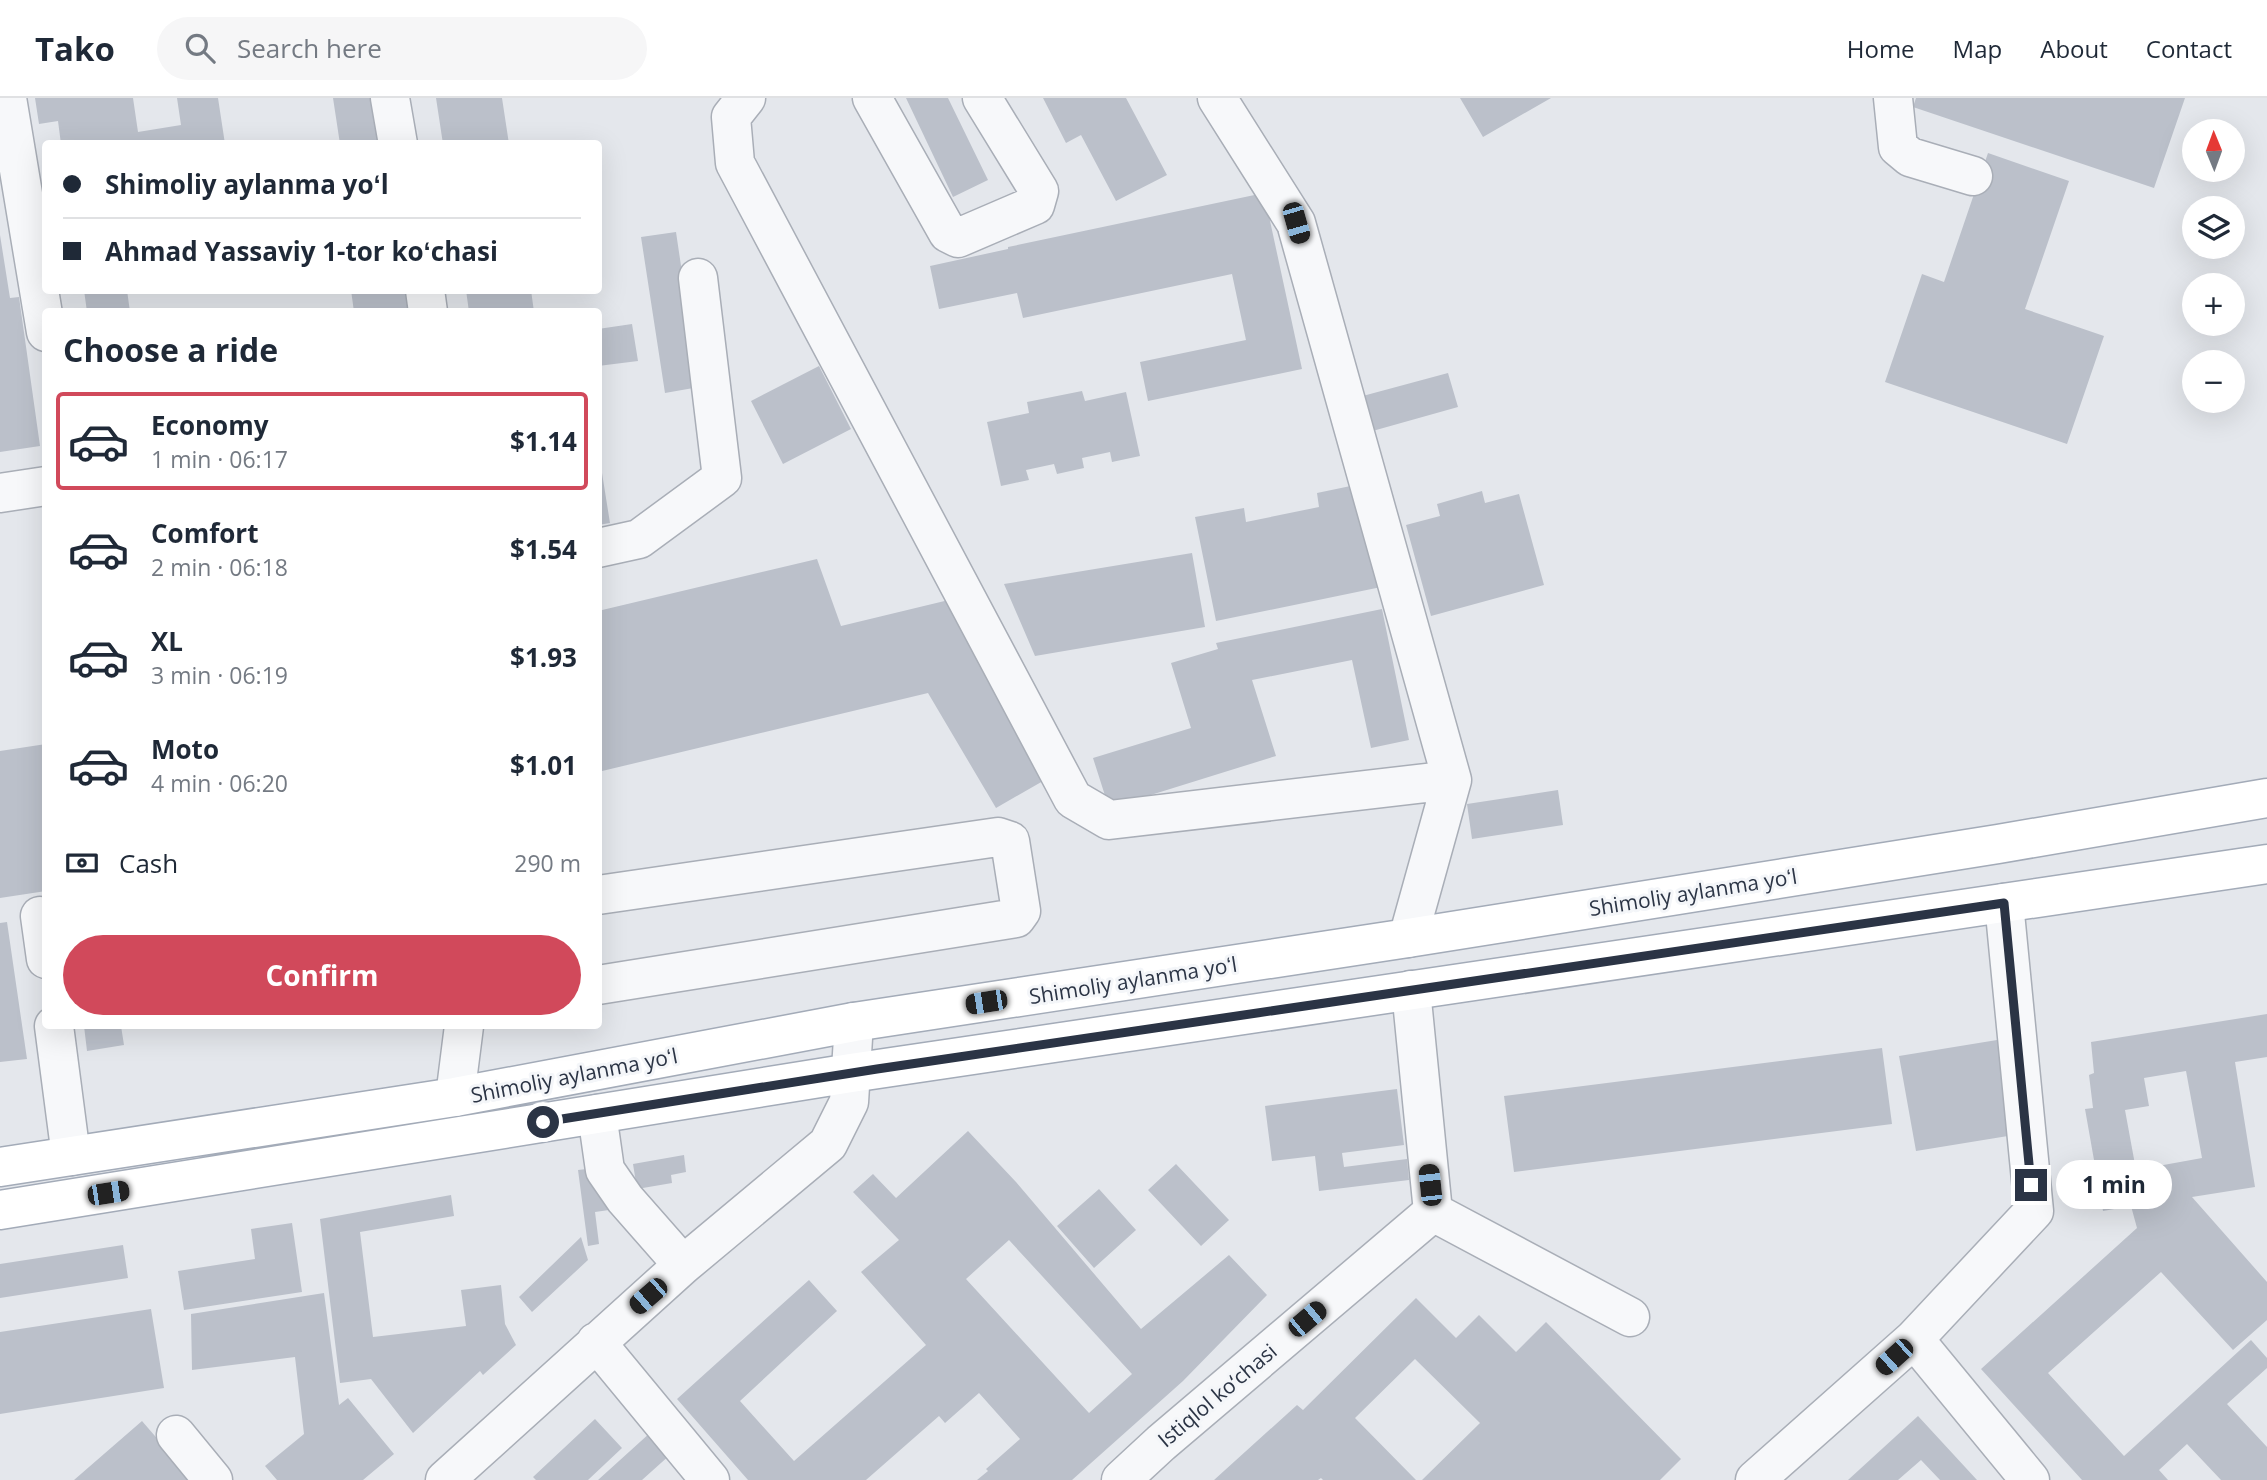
<!DOCTYPE html>
<meta charset="utf-8">
<style>
body{margin:0;font-family:"Open Sans",sans-serif;background:#f6f6f7;color:#1f2937;height:100vh;display:flex;flex-direction:column;font-size:26px;white-space:nowrap}
*{box-sizing:border-box;margin:0}
p{font-size:23px;color:#747a83}
.icon{flex:none;width:38px;height:38px;fill:none;stroke:currentColor;stroke-width:2;stroke-linecap:round;stroke-linejoin:round}
.map{position:relative;flex:1;overflow:hidden}
.sheet{position:absolute;left:42px;top:210px;width:560px;height:721px;display:flex;flex-direction:column;background:#fff;border-radius:7px;box-shadow:0 7px 28px #0002}
.sheet>*{flex:none}
.top-card{position:absolute;left:42px;top:42px;width:560px;height:154px;border-radius:7px;box-shadow:0 7px 28px #0002;display:grid;align-content:center;height:154px;padding:0 21px;background:#fff}
.needle{width:46px;rotate:359deg}
.controls{position:absolute;left:2182px;top:21px;display:grid;gap:14px}
.controls a{display:grid;place-items:center;width:63px;height:63px;border-radius:50%;background:#fff;box-shadow:0 7px 28px #0002;font-size:35px}
.end{position:absolute;width:32px;height:32px;margin:-16px;border:9px solid #2b3445;background:#fff;box-shadow:0 0 0 4px #fff}
.from{border-radius:50%}
.bubble{position:absolute;height:49px;border-radius:24px;background:#fff;box-shadow:0 7px 28px #0002;font-size:23px;font-weight:700;line-height:49px;text-align:center}
.car{position:absolute;width:21px;height:42px;margin:-21px -10px;border-radius:9px;box-shadow:0 0 5px 2px #0007;background:linear-gradient(#222 24%,#8ab4d8 0 40%,#222 0 76%,#8ab4d8 0 86%,#222 0)}
.top-card b{display:flex;align-items:center;gap:24px;height:66px;font-size:26px}
.top-card b+b{border-top:2px solid #e0e1e3}
.top-card i{width:18px;height:18px;background:#1f2937}
ul{padding:0;list-style:none}
li{display:flex;align-items:center;gap:21px;height:98px;margin:0 14px 10px;padding:0 7px;border:4px solid transparent;border-radius:7px}
li div{flex:1}
li b{display:block;font-size:26px}
li em{font-style:normal;font-weight:700}
li.active{border-color:#d1495b}
li>.icon{width:63px;height:63px;stroke-width:1.5}
h2{padding:0 21px;font-size:32px;line-height:84px}
.pay{display:flex;align-items:center;gap:18px;height:77px;padding:0 21px;font-size:26px}
.pay p{margin-inline-start:auto}
.action{display:flex;gap:14px;margin-top:auto;padding:14px 21px}
.action a{flex:1;height:80px;border-radius:42px;background:#d1495b;color:#fff;font-size:28px;font-weight:700;line-height:80px;text-align:center}
header{display:flex;align-items:center;gap:42px;box-sizing:border-box;height:98px;padding:0 35px;background:#fff;border-bottom:2px solid #e0e1e3}
header strong{font-size:33px}
nav{display:flex;gap:38px;margin-inline-start:auto;font-size:24px}
.search{width:490px;height:63px;background:#f6f6f7;display:flex;align-items:center;gap:18px;box-sizing:border-box;padding:0 24px;border-radius:38px;color:#747a83;font-size:26px}
.map>svg:first-child{display:block}
.building{fill:#bbc0ca;fill-rule:evenodd}
.lines{fill:none;stroke-linecap:round;stroke-linejoin:round}
.minor-casing{stroke:#a9aeb7;stroke-width:41}
.major-casing{stroke:#a3abb8;stroke-width:41}
.minor{stroke:#f7f8fa;stroke-width:38}
.major{stroke:#fff;stroke-width:38}
.route{stroke:#2b3445;stroke-width:9}
.labels{text-anchor:middle;dominant-baseline:central;stroke-width:6;stroke-linejoin:round;paint-order:stroke}
.street-label{font-size:21px;fill:#2b3445;stroke:#f4f6f9}
</style>
<header>
<strong>Tako</strong>
<div class="search"><svg class="icon" aria-label="search" viewBox="0 0 24 24"><circle cx="10" cy="10" r="6"/><path d="M15 15l6 6"/></svg>Search here</div>
<nav><a>Home</a><a>Map</a><a>About</a><a>Contact</a></nav>
</header>
<div class="map">
<svg width="2267" height="1382" viewBox="0 0 2267 1382">
<rect width="100%" height="100%" fill="#e4e7ec"/>
<path class="building" d="M35,0H133L138,34L181,27L177,0H218L225,46H61L58,23L39,26Z
M333,0H377L384,46H340Z
M436,0H502L509,46H443Z
M906,0H948L988,82L953,99Z
M1043,0H1126L1167,77L1116,103L1081,37L1066,45Z
M1460,0H1551L1483,39Z
M1916,0H2185L2154,90L1913,9Z
M1988,55L2069,83L2025,211L2104,238L2067,346L1885,284L1922,176L1944,184Z
M1264,95L1302,271L1148,303L1140,264L1246,242L1232,176L1023,220L1017,195L939,211L930,168L1008,151V149Z
M676,134L699,289L665,295L641,139Z
M0,137L10,200L19,199L40,348L0,354Z
M84,192H127L130,214H87Z
M351,192H407L410,214H354Z
M466,192H531L534,214H469Z
M632,226L638,263L598,268V231Z
M819,268L851,331L783,366L751,303Z
M1448,275L1458,309L1369,334L1359,299Z
M1082,293L1085,303L1126,294L1140,358L1112,364L1110,354L1082,360L1084,370L1057,376L1054,366L1026,372L1029,382L1001,388L987,324L1029,315L1027,304Z
M602,375L610,425L598,427V376Z
M1365,385L1386,488L1216,523L1195,419L1244,410L1246,424L1319,409L1317,395Z
M1482,393L1485,405L1519,396L1544,487L1431,518L1406,427L1440,418L1437,406Z
M1192,455L1205,529L1035,558L1004,486Z
M817,461L841,528L957,500L1050,679L996,710L928,595L598,674V513Z
M1382,511L1409,642L1371,650L1352,562L1252,582L1276,658L1109,710L1093,660L1191,630L1171,565L1218,551L1216,545Z
M46,646V793L0,800V653Z
M1558,692L1563,727L1472,741L1467,706Z
M7,824L27,961L0,964V825Z
M2267,916V959L2235,964L2255,1089L2192,1099L2267,1184V1222L2233,1252L2161,1174L2048,1275L2124,1358L2251,1242L2267,1260V1270L2227,1306L2267,1349V1382H2221L2187,1346L2159,1372L2168,1382H2082L1981,1271L2137,1130L2131,1108L2103,1113L2085,1011L2093,1010L2089,977L2094,975L2091,944ZM2186,973L2202,1060L2136,1072L2125,1012L2149,1008L2144,980Z
M84,928H121L124,947L87,953Z
M1997,942L2014,1037L1916,1053L1899,958Z
M1882,950L1892,1026L1514,1074L1504,998Z
M1397,991L1404,1047L1342,1055L1344,1069L1407,1061L1409,1082L1319,1093L1315,1058L1272,1063L1265,1008Z
M968,1033L1016,1084L1141,1231L1229,1157L1267,1197L1183,1283L1072,1382H977L988,1373L986,1371L1020,1341L979,1295L945,1325L939,1318L866,1382H748L677,1301L809,1182L837,1213L740,1303L794,1363L926,1247L861,1174L899,1142L853,1094L873,1076L896,1100ZM1009,1142L1132,1276L1089,1315L966,1181Z
M684,1057L686,1074L671,1077L672,1085L637,1091L633,1066Z
M1176,1066L1229,1122L1201,1148L1148,1092Z
M595,1070L616,1111L595,1114L599,1146L588,1148L578,1072Z
M1099,1091L1136,1132L1094,1170L1057,1128Z
M451,1097L454,1118L360,1134L373,1239L466,1228L461,1192L501,1187L505,1226L516,1247L483,1277L480,1273L413,1335L371,1281L340,1285L320,1121Z
M292,1125L302,1194L184,1212L178,1173L255,1161L251,1131Z
M581,1139L588,1162L532,1214L519,1199Z
M123,1147L128,1180L0,1200V1166Z
M324,1195L339,1307L348,1300L394,1356L363,1382H277L265,1368L304,1336L295,1259L192,1272L191,1216Z
M1416,1200L1456,1240L1479,1217L1516,1254L1546,1224L1681,1361L1660,1382H1422L1480,1325L1415,1261L1355,1320L1416,1382H1323L1321,1380L1318,1382H1214L1297,1307L1303,1312Z
M151,1211L164,1290L0,1316V1234Z
M1918,1318L1977,1382H1940L1921,1362L1898,1382H1848Z
M595,1321L622,1350L588,1382H536L533,1379Z
M142,1323L193,1382H74Z
M651,1334L671,1356L642,1382H598Z"/>
<g class="lines">
<defs>
<path id="minor" d="M7,0L46,234
M390,0L398,46
M746,0L731,19L735,65L1073,701L1109,722L1452,682
M872,0L948,135L958,140L1035,107L1039,93L982,0
M1217,0L1296,125L1452,682L1408,840
M1893,0L1898,49L1910,59L1973,78
M425,192L428,214
M0,395L46,388
M598,450L639,441L722,380L698,180
M598,797L998,739L1010,743L1021,813L1016,820L598,887
M40,818L46,861
M54,928L71,1058
M455,999L464,928
M597,1016L605,1072L625,1101L683,1167
M1433,1114L1630,1219
M1914,1241L2030,1382
M596,1244L710,1382
M176,1337L213,1382
M445,1382L683,1167L828,1046L849,1004L854,924
M1121,1382L1161,1345L1433,1114L1411,892
M1755,1382L1914,1241L2034,1113L2004,805"/>
<path id="major" d="M0,1069L455,999L854,924L1408,840L1998,746L2267,700
M0,1112L851,975L2267,766"/>
</defs>
<use href="#minor" class="minor-casing"/>
<use href="#major" class="major-casing"/>
<use href="#minor" class="minor"/>
<use href="#major" class="major"/>
</g>
<g class="lines">
<path class="route" d="M543,1024L877,971L2004,805L2031,1087"/>
</g>
<g class="labels">
<g class="street-label">
<text transform="translate(1693 794) rotate(-9)">Shimoliy aylanma yoʻl</text>
<text transform="translate(1133 882) rotate(-9)">Shimoliy aylanma yoʻl</text>
<text transform="translate(574 977) rotate(-11)">Shimoliy aylanma yoʻl</text>
<text transform="translate(1217 1297) rotate(-40)">Istiqlol ko‘chasi</text>
</g>
</g>
</svg>
<div class="controls">
<a><svg class="needle" viewBox="-14 -14 28 28"><path d="M0-13l5 13h-10z" fill="#e53935"/><path d="M0 13l5-13h-10z" fill="#747a83"/></svg></a>
<a><svg class="icon" aria-label="layers" viewBox="0 0 24 24"><path d="M12 4l9 5-9 5-9-5zM3 14l9 5 9-5"/></svg></a>
<a>+</a>
<a>−</a>
</div>
<i class="end from" style="left:543px;top:1024px"></i>
<i class="end" style="left:2031px;top:1087px"></i>
<div class="bubble" style="left:2056px;top:1062px;width:116px">1 min</div>
<i class="car" style="left:1296px;top:125px;rotate:164deg"></i>
<i class="car" style="left:986px;top:904px;rotate:261deg"></i>
<i class="car" style="left:1430px;top:1087px;rotate:354deg"></i>
<i class="car" style="left:108px;top:1095px;rotate:81deg"></i>
<i class="car" style="left:648px;top:1198px;rotate:229deg"></i>
<i class="car" style="left:1307px;top:1221px;rotate:50deg"></i>
<i class="car" style="left:1894px;top:1259px;rotate:228deg"></i>
<div class="top-card">
<b><i class="from"></i>Shimoliy aylanma yoʻl</b>
<b><i></i>Ahmad Yassaviy 1-tor koʻchasi</b>
</div>
<section class="sheet">
<h2>Choose a ride</h2>
<ul>
<li class="active"><svg class="icon" aria-label="car" viewBox="0 0 24 24"><path d="M5 17H2v-5l4-1 3-4h7l3 4 3 1v5h-3M9 17h6M6 11h13"/><circle cx="7" cy="17" r="2"/><circle cx="17" cy="17" r="2"/></svg><div><b>Economy</b><p>1 min · 06:17</p></div><em>$1.14</em></li>
<li><svg class="icon" aria-label="car" viewBox="0 0 24 24"><path d="M5 17H2v-5l4-1 3-4h7l3 4 3 1v5h-3M9 17h6M6 11h13"/><circle cx="7" cy="17" r="2"/><circle cx="17" cy="17" r="2"/></svg><div><b>Comfort</b><p>2 min · 06:18</p></div><em>$1.54</em></li>
<li><svg class="icon" aria-label="car" viewBox="0 0 24 24"><path d="M5 17H2v-5l4-1 3-4h7l3 4 3 1v5h-3M9 17h6M6 11h13"/><circle cx="7" cy="17" r="2"/><circle cx="17" cy="17" r="2"/></svg><div><b>XL</b><p>3 min · 06:19</p></div><em>$1.93</em></li>
<li><svg class="icon" aria-label="car" viewBox="0 0 24 24"><path d="M5 17H2v-5l4-1 3-4h7l3 4 3 1v5h-3M9 17h6M6 11h13"/><circle cx="7" cy="17" r="2"/><circle cx="17" cy="17" r="2"/></svg><div><b>Moto</b><p>4 min · 06:20</p></div><em>$1.01</em></li>
</ul>
<div class="pay"><svg class="icon" aria-label="cash" viewBox="0 0 24 24"><path d="M3 7h18v10H3z"/><circle cx="12" cy="12" r="2"/></svg>Cash<p>290 m</p></div>
<div class="action"><a>Confirm</a></div>
</section>
</div>
